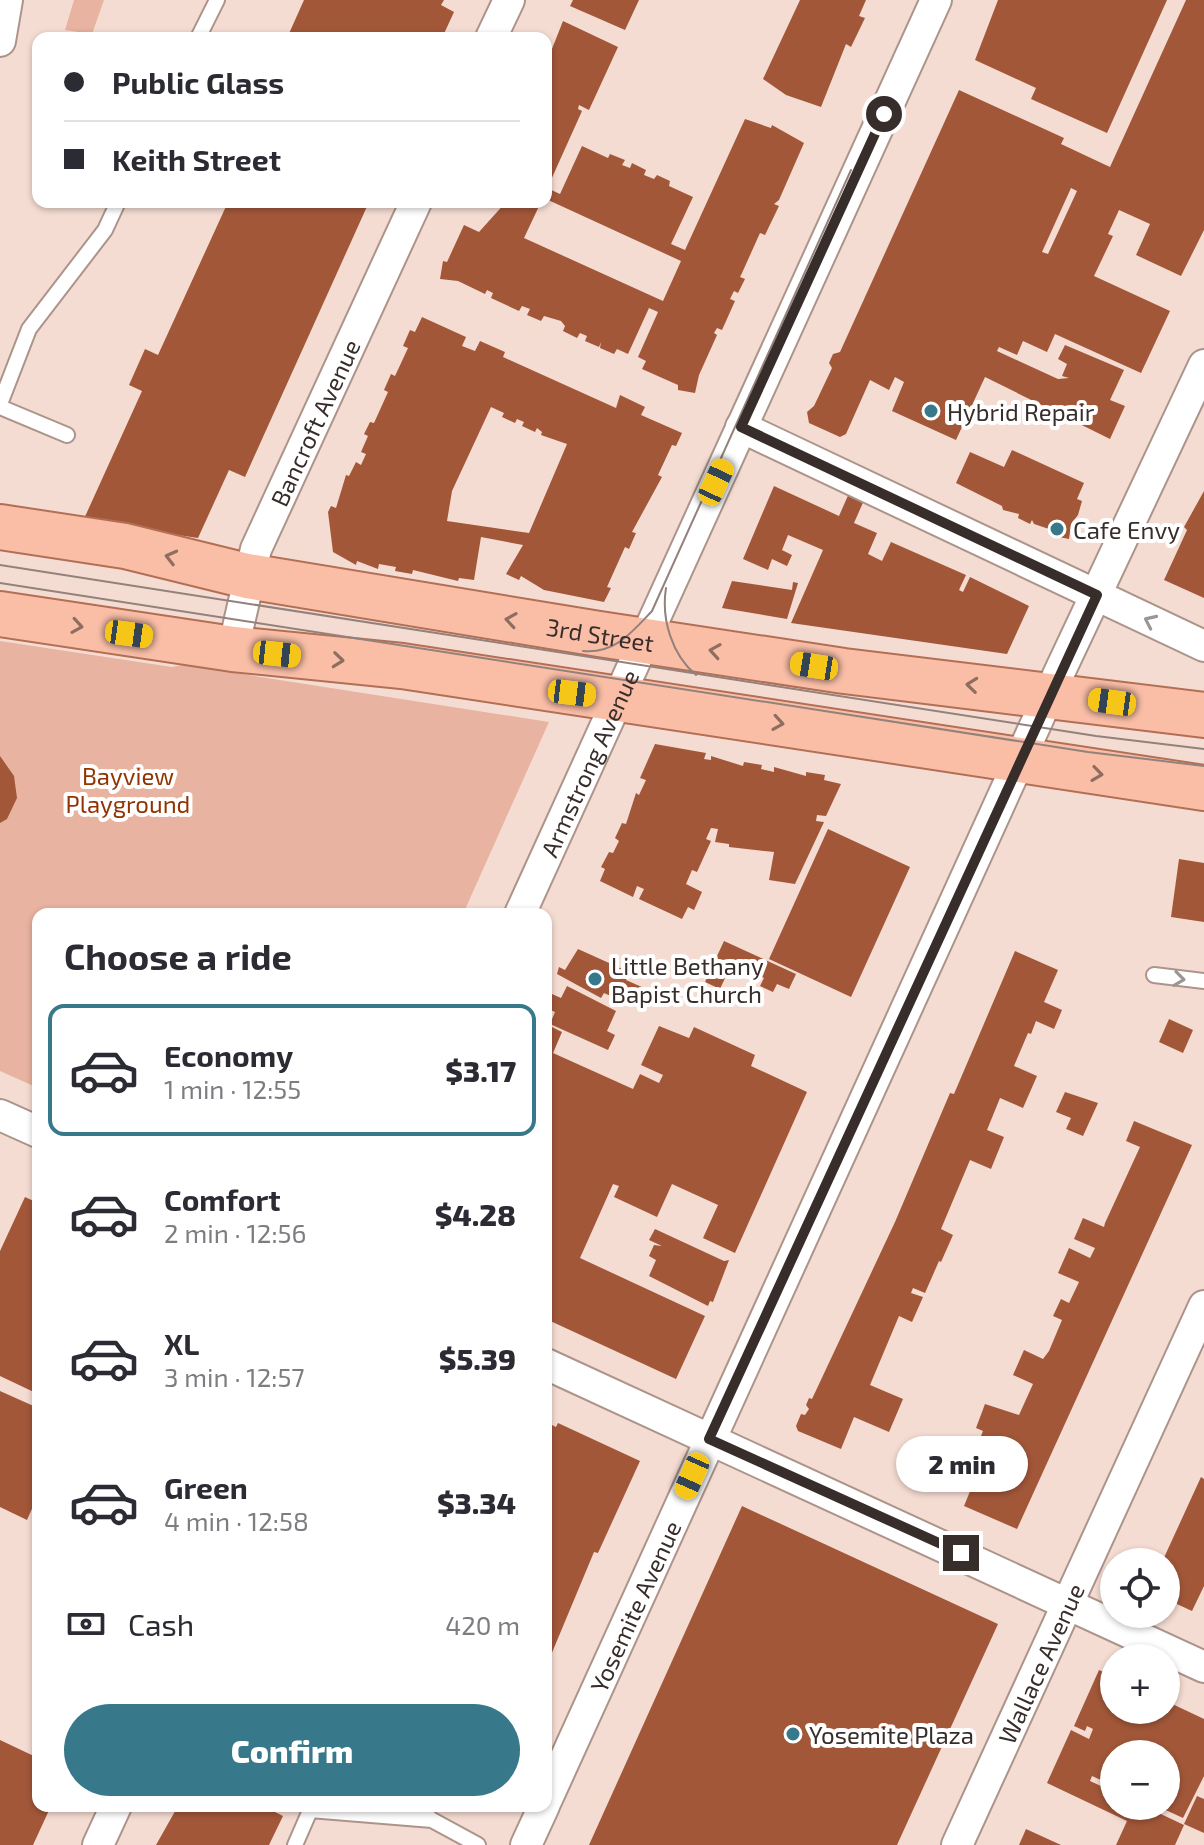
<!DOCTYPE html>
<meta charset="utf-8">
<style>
body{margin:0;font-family:"Exo 2",sans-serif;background:#f2f2f3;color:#2b2b33;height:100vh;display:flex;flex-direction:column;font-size:30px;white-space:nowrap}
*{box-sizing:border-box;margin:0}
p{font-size:26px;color:#7c7c81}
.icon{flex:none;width:44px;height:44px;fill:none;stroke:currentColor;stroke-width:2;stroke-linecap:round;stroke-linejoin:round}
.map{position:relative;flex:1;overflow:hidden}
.panel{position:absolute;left:32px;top:908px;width:520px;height:904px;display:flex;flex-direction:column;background:#fff;border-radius:16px;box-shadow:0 2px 6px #0004}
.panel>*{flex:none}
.banner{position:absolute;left:32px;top:32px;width:520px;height:176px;border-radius:16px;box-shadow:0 2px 6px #0004;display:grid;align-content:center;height:176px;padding:0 32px;background:#fff}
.tools{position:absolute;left:1100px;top:1548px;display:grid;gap:16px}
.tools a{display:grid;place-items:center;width:80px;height:80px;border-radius:50%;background:#fff;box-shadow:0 2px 6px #0004;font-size:40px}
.end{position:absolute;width:36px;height:36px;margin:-18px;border:10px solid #372d2a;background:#fff;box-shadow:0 0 0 4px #fff}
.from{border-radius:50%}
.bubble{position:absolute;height:56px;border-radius:28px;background:#fff;box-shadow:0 2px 6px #0004;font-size:26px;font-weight:800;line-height:56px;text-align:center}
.car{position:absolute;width:24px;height:48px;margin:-24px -12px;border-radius:10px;box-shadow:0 0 6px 2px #0007;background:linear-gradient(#f5c518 24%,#345 0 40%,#f5c518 0 76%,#345 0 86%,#f5c518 0)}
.banner b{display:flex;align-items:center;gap:28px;height:76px;font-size:30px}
.banner b+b{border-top:2px solid #e1e1e2}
.banner i{width:20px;height:20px;background:#2b2b33}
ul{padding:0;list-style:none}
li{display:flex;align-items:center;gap:24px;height:132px;margin:0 16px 12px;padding:0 16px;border:4px solid transparent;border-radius:16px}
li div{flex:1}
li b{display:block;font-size:30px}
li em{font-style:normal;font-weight:800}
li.on{border-color:#37798b}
li>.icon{width:72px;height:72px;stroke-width:1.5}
h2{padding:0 32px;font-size:36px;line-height:96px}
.pay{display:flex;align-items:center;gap:20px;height:88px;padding:0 32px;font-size:30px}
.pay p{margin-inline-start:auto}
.action{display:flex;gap:16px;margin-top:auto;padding:16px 32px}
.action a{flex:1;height:92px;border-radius:48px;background:#37798b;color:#fff;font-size:32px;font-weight:800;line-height:92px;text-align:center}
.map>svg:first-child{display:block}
.green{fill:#e8b3a0}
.building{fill:#a25739;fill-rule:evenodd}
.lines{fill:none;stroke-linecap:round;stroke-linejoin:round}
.service-casing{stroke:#ac948b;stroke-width:18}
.minor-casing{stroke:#ac948b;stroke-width:34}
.primary-casing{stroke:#b36f55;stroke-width:48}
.service{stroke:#fff;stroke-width:14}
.minor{stroke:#fff;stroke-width:30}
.primary{stroke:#fabea7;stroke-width:44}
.tram{stroke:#93817b;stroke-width:2}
.oneway{stroke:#8f6e62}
.oneway2{stroke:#9b9694}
.route{stroke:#372d2a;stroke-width:10}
.poi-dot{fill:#37798b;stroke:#fff;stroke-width:3}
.labels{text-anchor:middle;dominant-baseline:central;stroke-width:8;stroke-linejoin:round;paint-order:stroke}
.poi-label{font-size:24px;fill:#372d2a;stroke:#fff;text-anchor:start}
.street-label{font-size:24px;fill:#372d2a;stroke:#fff}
.park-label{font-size:24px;fill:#923300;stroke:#fff}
</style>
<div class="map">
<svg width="1204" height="1845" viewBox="0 0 1204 1845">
<rect width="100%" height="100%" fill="#f5dcd2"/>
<path class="green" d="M74,0H104L92,34L65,30Z
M0,641L172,667L183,665L549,722L463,914H38V1088L0,1071Z"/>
<path class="building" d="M304,0H444L441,5L454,12L442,38H287Z
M573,0H639L625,30L570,6Z
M800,0H866L859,16L865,18L851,47L846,44L821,107L786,95L763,79Z
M998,0H1167L1107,133L1031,99L1036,88L975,60Z
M1186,0H1204V230L1181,276L1136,255L1150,224L1119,210L1108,234L1113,236L1094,276L1170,311L1141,373L1055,334L1047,352L1023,341L1017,355L999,347L997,351L1058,379L1069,378L1062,376L1067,364L1058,359L1065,345L1124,370L1110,400L1125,406L1110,439L985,377L956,440L892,411L904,382L895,377L889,390L870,380L846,434L840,437L809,423L807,412L814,406L832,368L829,363L833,354L840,352L959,90L1064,138L1061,144L1110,167ZM1071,188L1077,191L1048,254L1042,252Z
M563,21L618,47L589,110L579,105L578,109L582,111L546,191V64Z
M745,119L771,128L772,125L804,143L779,200L774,204L779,206L765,235L760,233L742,273L740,277L745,279L738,293L734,291L730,299L735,301L722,330L717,328L714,333L717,335L699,375L695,393L678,390V385L642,369L646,361L638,357L658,312L649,308L628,354L617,349L614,354L600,348L601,342L599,347L585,341L587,336L580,333L577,338L563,331L565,326L561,321L544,316L541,321L527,315L530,309L522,306L519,311L491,298L493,293L487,290L485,294L458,281L440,279L443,261L447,262L464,225L479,232L506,202H541L524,238L663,301L681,261L546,199V191L547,188L560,194L582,146L608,158L610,154L625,160L622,165L630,168L632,163L646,170L644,175L654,179L657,175L670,181L669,186L693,197L671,244L685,250Z
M228,202H369L245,477L229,470L198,538L83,521L142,391L129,385L145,349L158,355Z
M422,317L466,337L462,346L475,351L480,341L505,352L503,357L616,408L620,395L645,407L641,415L682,433L676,446L672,445L658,475L662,477L632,532L636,533L629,549L625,547L607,587L611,588L604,602L544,590L521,576L519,580L506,574L523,545L481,537L474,580L459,578L458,581L413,570L412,574L395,571L396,567L379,564L378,569L357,561L356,565L333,552L328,512L331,506L336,508L346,475L349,476L356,462L361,465L366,454L361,452L368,436L364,434L370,422L374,423L388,392L384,390L391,374L395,376L408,348L403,346L410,330L415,332ZM491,407L504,413L502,417L515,423L517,419L524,422L522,426L535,432L537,428L542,432L541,435L567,444L529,533L447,521L452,491Z
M1012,450L1084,483L1077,499L1082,501L1078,515L1071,524L1069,539L1059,537L1058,532L1034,524L1032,520L1030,524L1018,518L1019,514L1003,510L1002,506L956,483L970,452L1004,467Z
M774,486L839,516L850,491L865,498L854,523L877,533L868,554L882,561L891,542L966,575L959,590L963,592L970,577L1029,606L1007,654L791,623L823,550L788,535L782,550L792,555L787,566L772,559L768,570L743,559Z
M1204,491V598L1164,580L1187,530L1184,527Z
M732,581L792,590L793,582L798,583L787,619L722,608Z
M655,744L706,753L704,759L711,760V756L743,766L744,762L762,765L761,769L774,772V767L806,776V772L825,775L824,780L841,784L826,816L817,815L816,821L824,822L795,884L769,880L774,852L729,847V844L715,842L718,829L711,828L706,839L711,841L697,872L692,870L686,884L702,892L694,910L688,907L682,919L639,899L644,889L637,886L633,897L600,881L605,869L601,867L609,852L613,853L619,841L615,838L622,823L626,824L636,793L639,795L646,780L640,778Z
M0,756L14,776L17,798L7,819L0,823Z
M828,829L910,867L851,997L769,959Z
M1179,859L1204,863V922L1171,917Z
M724,941L796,974L789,989L777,984L773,992L760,986L764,978L732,963L720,989L705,982Z
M578,949L629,972L626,980L644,988L635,1007L604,993L601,998L557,974L559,967L565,970Z
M1015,951L1058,970L1044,1002L1062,1010L1054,1029L1036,1021L1031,1034L1028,1033L1014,1066L1037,1076L1023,1108L1000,1098L987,1130L1004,1137L991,1169L970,1160L941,1229L953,1235L941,1262L939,1261L925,1293L913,1288L911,1293L923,1297L912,1322L899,1316L870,1385L903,1399L889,1432L854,1417L841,1449L798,1431L796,1426L801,1414L805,1415L809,1409L806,1405L809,1398L812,1399L895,1222L950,1093L954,1094Z
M567,986L616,1011L607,1031L615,1035L608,1050L550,1024L555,1012L546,1008L552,994L561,998Z
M1169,1019L1193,1030L1183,1053L1159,1042Z
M546,1024L562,1032L553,1053L633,1089L640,1074L659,1083L663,1075L641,1065L659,1026L689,1038L694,1027L755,1055L751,1066L807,1092L735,1253L703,1238L718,1205L672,1184L657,1217L614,1197L619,1186L613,1184L580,1258L705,1316L676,1379L546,1319Z
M1065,1092L1098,1103L1083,1136L1066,1129L1071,1118L1056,1112Z
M1134,1121L1192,1145L1017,1529L964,1506L973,1484L985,1489L1004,1446L981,1436L983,1431L976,1428L985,1404L1019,1415L1033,1384L1013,1375L1024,1350L1043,1359L1049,1351L1062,1320L1053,1316L1061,1299L1069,1303L1079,1282L1058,1273L1069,1248L1090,1258L1095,1248L1074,1239L1083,1218L1104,1227L1105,1223L1140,1147L1126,1141Z
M25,1197L38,1203V1394L0,1376V1251Z
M655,1229L724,1261L729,1260L713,1302L710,1301L708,1306L649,1276L656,1260L649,1256L654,1245L662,1246L649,1240Z
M0,1391L38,1408V1495L27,1520L0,1507Z
M546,1422L556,1427L558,1423L640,1461L598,1553L594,1552L546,1667Z
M923,1453L939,1459L927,1487L911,1480Z
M1201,1477L1204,1479V1586L1192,1611L1166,1599V1562H1162Z
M742,1506L998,1624L897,1845H589Z
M1099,1670L1114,1677V1710H1166V1701L1204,1719V1776L1183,1818L1157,1806H1166V1754H1114V1786L1092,1776L1090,1781L1114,1792V1806H1144L1184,1825L1175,1845H1116L1127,1821L1047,1783L1071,1730L1089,1739L1093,1729L1087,1726L1085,1731L1074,1726Z
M0,1740L38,1758V1806H51L33,1845H0Z
M1197,1796L1204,1799V1833L1184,1824Z
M178,1806H263L283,1816L269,1845H156Z
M1026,1829L1061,1845H1019Z"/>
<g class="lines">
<defs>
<path id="service" d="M198,38L217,0
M0,404L29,329L105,230L118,202
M0,407L67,435
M1154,975L1204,981
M417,1806L432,1820L478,1845
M310,1810L432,1820
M295,1845L312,1806"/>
<g id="minor">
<path d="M491,38L509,0"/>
<path d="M0,41L7,0"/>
<path d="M741,427L1204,646"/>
<path id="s1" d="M233,649L256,549L416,202"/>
<path id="s2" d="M520,914L936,0"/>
<path d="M0,1115L38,1132"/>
<path d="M546,1364L1204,1667"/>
<path id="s3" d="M546,1801L1059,673L1204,365"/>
<path d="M98,1845L116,1806"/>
<path d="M526,1845L544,1806"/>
<path id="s4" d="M957,1845L1204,1306"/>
</g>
<g id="primary">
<path id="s5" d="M0,527L125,546L247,576L599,634L844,671L1204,715"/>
<path d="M0,614L233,649L402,666L1204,788"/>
</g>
</defs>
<use href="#service" class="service-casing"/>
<use href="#minor" class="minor-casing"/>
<use href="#primary" class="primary-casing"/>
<use href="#service" class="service"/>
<use href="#minor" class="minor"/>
<use href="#primary" class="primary"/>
<path class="tram" d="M0,565L1096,736L1204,749
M0,583L1088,752L1204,766
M666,588C661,619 672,655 696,675
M583,651C615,654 632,632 652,611L851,170"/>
</g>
<defs><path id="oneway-chevron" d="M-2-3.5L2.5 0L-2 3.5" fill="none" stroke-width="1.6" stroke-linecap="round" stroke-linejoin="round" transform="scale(2)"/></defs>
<g class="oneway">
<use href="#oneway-chevron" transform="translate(171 557) rotate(-166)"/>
<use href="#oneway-chevron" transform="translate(511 620) rotate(-171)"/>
<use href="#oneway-chevron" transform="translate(77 626) rotate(9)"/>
<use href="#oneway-chevron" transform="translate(715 651) rotate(-171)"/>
<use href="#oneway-chevron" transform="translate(338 660) rotate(6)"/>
<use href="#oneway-chevron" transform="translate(972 685) rotate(-174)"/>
<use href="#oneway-chevron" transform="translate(778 723) rotate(9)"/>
<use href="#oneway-chevron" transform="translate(1097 774) rotate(8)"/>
</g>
<g class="oneway2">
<use href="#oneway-chevron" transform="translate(1150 621) rotate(-155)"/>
<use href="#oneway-chevron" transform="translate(1179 979) rotate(8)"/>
</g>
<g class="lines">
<path class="route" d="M884,114L741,427L1097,595L709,1439L961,1553"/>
</g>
<g class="poi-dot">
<circle cx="931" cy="411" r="8"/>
<circle cx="1057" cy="529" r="8"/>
<circle cx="595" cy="979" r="8"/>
<circle cx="793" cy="1734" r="8"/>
</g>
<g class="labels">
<g class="poi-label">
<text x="947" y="411">Hybrid Repair</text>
<text x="1073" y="529">Cafe Envy</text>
<text x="611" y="965">Little Bethany<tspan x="611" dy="28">Bapist Church</tspan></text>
<text x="809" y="1734">Yosemite Plaza</text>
</g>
<g class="street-label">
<text stroke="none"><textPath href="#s1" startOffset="242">Bancroft Avenue</textPath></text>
<text stroke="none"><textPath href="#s5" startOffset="610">3rd Street</textPath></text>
<text stroke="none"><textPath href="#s2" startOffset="166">Armstrong Avenue</textPath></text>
<text stroke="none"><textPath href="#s3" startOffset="214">Yosemite Avenue</textPath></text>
<text stroke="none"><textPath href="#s4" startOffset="200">Wallace Avenue</textPath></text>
</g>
<g class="park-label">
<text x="128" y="775">Bayview<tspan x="128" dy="28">Playground</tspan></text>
</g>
</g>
</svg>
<div class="tools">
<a><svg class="icon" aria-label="locate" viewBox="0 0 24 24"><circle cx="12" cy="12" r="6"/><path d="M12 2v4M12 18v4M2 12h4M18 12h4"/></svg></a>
<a>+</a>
<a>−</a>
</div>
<i class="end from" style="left:884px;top:114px"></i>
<i class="end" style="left:961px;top:1553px"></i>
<div class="bubble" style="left:896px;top:1436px;width:132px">2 min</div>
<i class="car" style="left:716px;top:482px;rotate:25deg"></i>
<i class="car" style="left:129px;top:634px;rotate:98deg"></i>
<i class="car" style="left:277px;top:654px;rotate:96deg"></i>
<i class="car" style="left:814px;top:666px;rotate:279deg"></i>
<i class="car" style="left:572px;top:693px;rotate:97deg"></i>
<i class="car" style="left:1112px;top:702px;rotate:278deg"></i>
<i class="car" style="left:692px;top:1476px;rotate:204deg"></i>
<div class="banner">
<b><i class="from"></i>Public Glass</b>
<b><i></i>Keith Street</b>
</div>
<section class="panel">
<h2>Choose a ride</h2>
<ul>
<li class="on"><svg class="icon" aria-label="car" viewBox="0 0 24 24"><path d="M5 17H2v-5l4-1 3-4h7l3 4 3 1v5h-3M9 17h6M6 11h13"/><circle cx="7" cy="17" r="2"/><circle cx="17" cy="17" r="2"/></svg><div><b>Economy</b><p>1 min · 12:55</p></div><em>$3.17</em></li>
<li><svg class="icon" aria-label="car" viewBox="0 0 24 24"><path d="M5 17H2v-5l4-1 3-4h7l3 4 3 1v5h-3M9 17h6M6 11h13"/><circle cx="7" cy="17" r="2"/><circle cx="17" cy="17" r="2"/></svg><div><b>Comfort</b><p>2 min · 12:56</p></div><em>$4.28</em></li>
<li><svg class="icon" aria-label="car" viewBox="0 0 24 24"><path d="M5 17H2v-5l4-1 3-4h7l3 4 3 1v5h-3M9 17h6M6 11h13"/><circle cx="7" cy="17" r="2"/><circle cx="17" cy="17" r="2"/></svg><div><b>XL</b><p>3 min · 12:57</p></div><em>$5.39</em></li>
<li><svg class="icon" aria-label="car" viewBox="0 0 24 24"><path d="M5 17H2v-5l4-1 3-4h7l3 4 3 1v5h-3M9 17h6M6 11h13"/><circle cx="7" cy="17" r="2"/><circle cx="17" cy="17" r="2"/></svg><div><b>Green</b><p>4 min · 12:58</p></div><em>$3.34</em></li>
</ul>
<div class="pay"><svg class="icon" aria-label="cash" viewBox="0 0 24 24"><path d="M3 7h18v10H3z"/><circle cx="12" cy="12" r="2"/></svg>Cash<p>420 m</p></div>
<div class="action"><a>Confirm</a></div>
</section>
</div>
